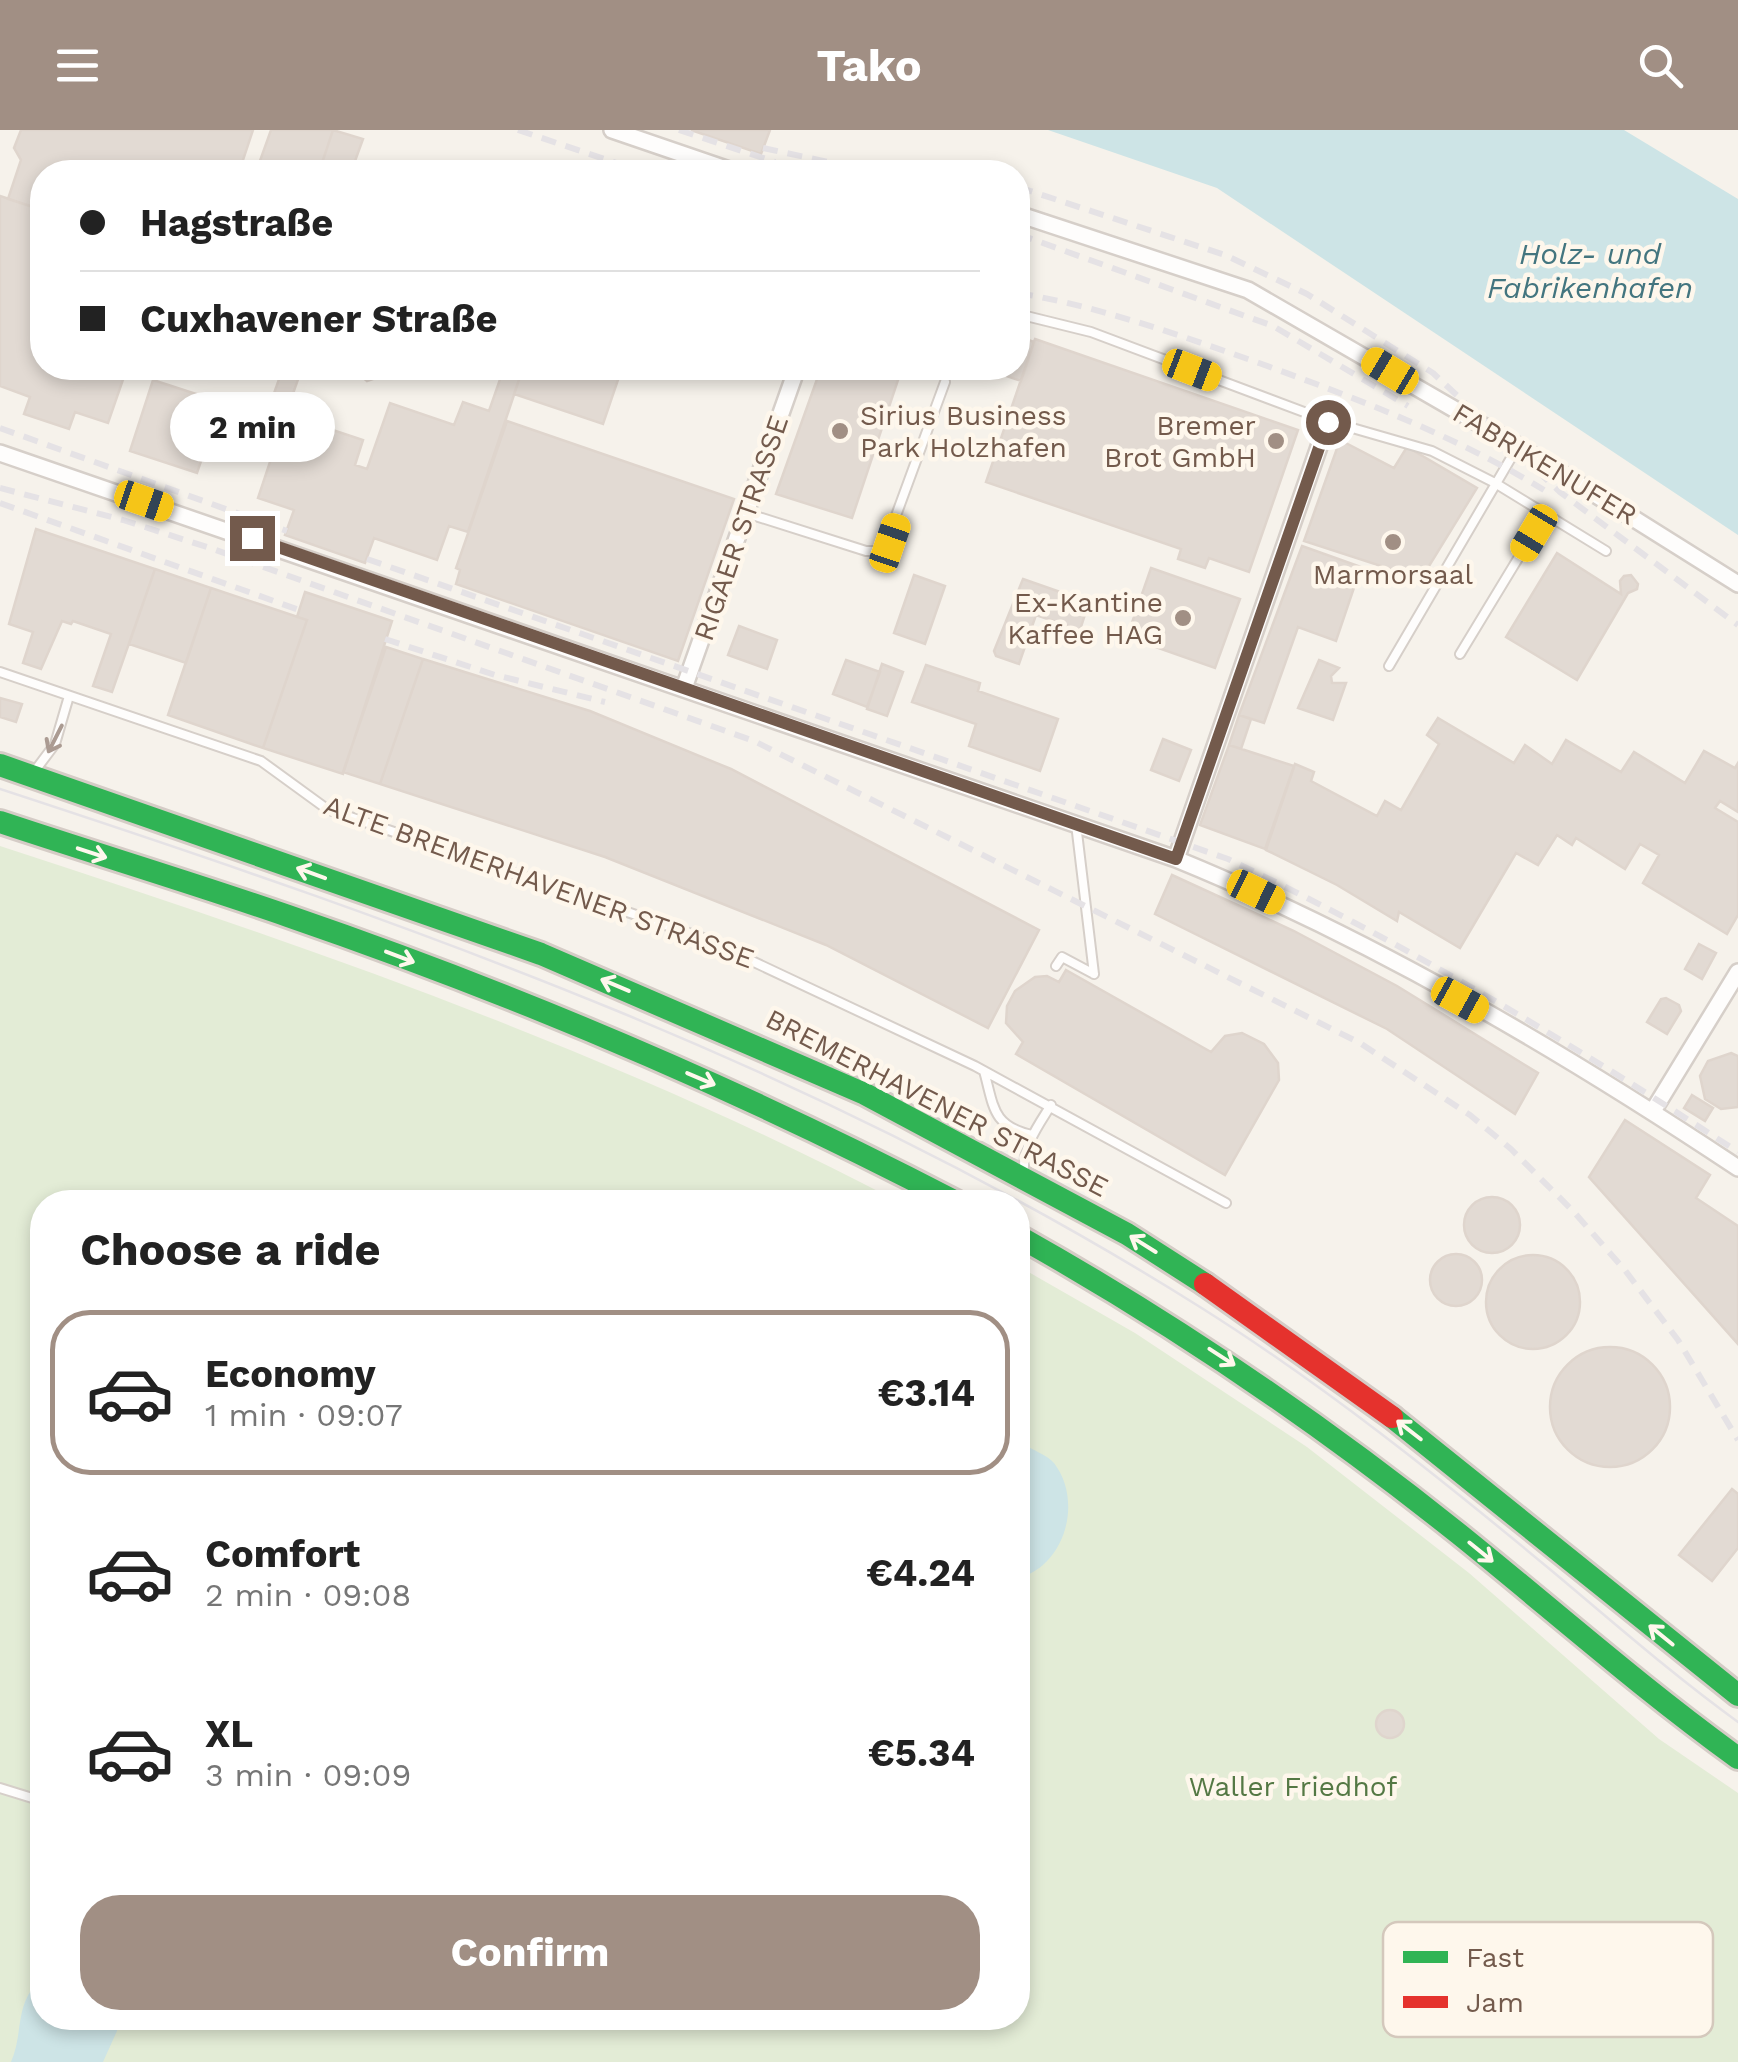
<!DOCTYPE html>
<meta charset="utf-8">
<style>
body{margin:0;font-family:"Work Sans",sans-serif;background:#f2f2f2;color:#222;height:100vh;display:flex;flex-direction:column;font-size:38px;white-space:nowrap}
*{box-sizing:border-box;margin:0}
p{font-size:32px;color:#767676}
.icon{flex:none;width:55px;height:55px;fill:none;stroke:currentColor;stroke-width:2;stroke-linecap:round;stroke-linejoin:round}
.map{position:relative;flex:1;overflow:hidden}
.drawer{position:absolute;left:30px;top:1060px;width:1000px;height:840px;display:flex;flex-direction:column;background:#fff;border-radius:40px;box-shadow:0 5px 15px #0003}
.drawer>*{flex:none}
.guide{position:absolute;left:30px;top:30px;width:1000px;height:220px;border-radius:40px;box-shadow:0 5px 15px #0003;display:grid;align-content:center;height:220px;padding:0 50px;background:#fff}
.end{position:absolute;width:45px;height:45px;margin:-22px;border:12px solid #735a4c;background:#fff;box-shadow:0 0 0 5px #fff}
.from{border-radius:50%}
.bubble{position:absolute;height:70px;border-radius:35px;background:#fff;box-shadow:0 5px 15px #0003;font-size:32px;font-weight:700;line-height:70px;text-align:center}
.car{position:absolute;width:30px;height:60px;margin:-30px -15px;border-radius:12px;box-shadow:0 0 8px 2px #0007;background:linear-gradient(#f5c518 24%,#345 0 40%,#f5c518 0 76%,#345 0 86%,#f5c518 0)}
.guide b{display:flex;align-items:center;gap:35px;height:95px;font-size:38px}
.guide b+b{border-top:2px solid #e0e0e0}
.guide i{width:25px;height:25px;background:#222}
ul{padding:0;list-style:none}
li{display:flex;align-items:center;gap:30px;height:165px;margin:0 20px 15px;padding:0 30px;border:5px solid transparent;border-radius:40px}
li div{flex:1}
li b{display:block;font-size:38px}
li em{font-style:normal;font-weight:700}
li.current{border-color:#a18f84}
li>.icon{width:90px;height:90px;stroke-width:1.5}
h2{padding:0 50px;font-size:45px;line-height:120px}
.cta{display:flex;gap:20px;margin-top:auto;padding:20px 50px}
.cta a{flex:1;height:115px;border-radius:40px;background:#a18f84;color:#fff;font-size:40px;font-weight:700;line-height:115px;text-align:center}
header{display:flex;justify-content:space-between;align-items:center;height:130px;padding:0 50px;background:#a18f84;color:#fff;font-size:45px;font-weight:700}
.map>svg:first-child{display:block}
.green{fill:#e3ecd6}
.water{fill:#cde4e6}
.building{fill:#e2dad3;stroke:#dfd5cd;stroke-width:2.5}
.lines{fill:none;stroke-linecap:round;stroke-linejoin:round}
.lane-casing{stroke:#d6cfc9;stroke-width:12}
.street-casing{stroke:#d6cfc9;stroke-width:20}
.fast-casing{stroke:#d5ccc6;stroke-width:28}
.jam-casing{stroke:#d5ccc6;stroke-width:28}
.lane{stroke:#fefdfc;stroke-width:8}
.street{stroke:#fefdfc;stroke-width:15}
.fast{stroke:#30b455;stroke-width:22}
.jam{stroke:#e5322d;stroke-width:22}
.tram{stroke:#e5e2e5;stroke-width:2.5}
.rail{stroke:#e5e2e5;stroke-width:6;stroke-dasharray:15 10;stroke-linecap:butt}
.oneway{stroke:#ab9b92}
.oneway2{stroke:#fef7ec}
.route{stroke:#735a4c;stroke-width:12}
.poi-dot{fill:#a18f84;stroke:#fef7ec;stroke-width:4}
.labels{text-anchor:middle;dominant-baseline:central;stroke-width:9;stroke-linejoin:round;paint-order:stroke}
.poi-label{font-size:28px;fill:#735a4c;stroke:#fef7ec;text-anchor:end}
.street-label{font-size:28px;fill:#735a4c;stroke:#fef7ec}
.park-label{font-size:28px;fill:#547844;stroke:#fef7ec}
.water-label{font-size:30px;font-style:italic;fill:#43757f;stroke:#fef7ec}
.key{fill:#fef7ec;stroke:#d4c8bc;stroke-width:2.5}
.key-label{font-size:28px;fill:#735a4c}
</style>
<header><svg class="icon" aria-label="menu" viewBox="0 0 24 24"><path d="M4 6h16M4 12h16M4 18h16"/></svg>Tako<svg class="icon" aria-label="search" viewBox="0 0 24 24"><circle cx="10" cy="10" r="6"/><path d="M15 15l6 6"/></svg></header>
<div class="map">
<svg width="1738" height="1932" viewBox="0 0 1738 1932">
<rect width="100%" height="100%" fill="#f6f2eb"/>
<path class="green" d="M0,716C307,816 613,922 899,1072H42V1888H1018V1136L1135,1203L1307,1317L1469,1443L1659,1609L1738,1663V1932H0Z"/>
<path class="water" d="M1048,0H1624L1738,69V405L1217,58Z
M1027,1316C1035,1321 1048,1326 1054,1333C1084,1372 1064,1437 1018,1448V1320Z
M42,1850V1888H117V1901L103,1932H11C24,1903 14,1870 42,1850Z"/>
<path class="building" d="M21,0H253L239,42H42V80L8,69L21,30L14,18Z
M271,0H333L319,42H256Z
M333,0L363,9L351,42H319Z
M691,0H770L761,24Z
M0,66L42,80V238H127L108,293L75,282L69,299L24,284L30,267L0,256Z
M1018,206L1034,212L1021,251L983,238H1018Z
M1035,209L1298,300L1249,442L1209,428L1205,438L1178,429L1181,419L986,352Z
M283,238H302L289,275L272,269Z
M352,238H387L379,247L367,251Z
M504,238H523L468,402L449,396L437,430L374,408L365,433L285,405L294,380L258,368L279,305L292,310L300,289L363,310L355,335L367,339L390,273L454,295L463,272L489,281Z
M523,238H622L603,294L514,264Z
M821,238H902L852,388L776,364Z
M153,250L221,272L197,343L130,321Z
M507,291L734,369L678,531L456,454L460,440L456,438Z
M1340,310L1394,338L1407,317L1477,358L1421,449L1304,411Z
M36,399L155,439L112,562L93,556L111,504L73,491L71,494L62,491L41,539L23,533L33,502L9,494Z
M1302,416L1361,437L1336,511L1298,497L1264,593L1239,585Z
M1557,423L1621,464L1620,451L1624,446L1631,445L1638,454L1637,459L1628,463L1577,550L1506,507Z
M1151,438L1240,469L1215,538L1127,507Z
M155,439L211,458L186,533L129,514Z
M914,445L945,456L925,514L894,503Z
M1023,449L1089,472L1080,500L1036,485L1019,534L996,526L994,521Z
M211,458L307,490L263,618L168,585Z
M305,462L392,491L343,644L263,618L307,490L297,487Z
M739,496L777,510L767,539L728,525Z
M386,517L423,529L380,654L343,642Z
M423,529L590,581L731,639L1039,800L988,898L826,815L605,727L380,654Z
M846,530L880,542L867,577L833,564Z
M1319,530L1339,538L1331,546L1332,553H1346L1333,590L1298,578Z
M882,534L903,542L887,586L867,579Z
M926,535L980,553L978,561L1058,589L1040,641L969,616L976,594L912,572Z
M0,568L22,574L16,592L0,587Z
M1239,585L1251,589L1241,619L1229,615Z
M1438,588L1514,633L1525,615L1552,634L1566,610L1621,642L1634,622L1685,653L1704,621L1735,638L1738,633V682L1720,671L1715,678L1738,692V785L1727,804L1643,753L1659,725L1640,714L1625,739L1576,708L1572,715L1557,705L1538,735L1516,723L1460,818L1399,782L1397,791L1337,755L1266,720L1295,634L1314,642L1311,651L1377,686L1385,671L1401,680L1439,614L1427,605Z
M1163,609L1191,620L1179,651L1151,640Z
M1229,615L1294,636L1265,719L1200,695Z
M1172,745L1294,801L1397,856L1538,943L1515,984L1387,899L1155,784Z
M1699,814L1716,823L1702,849L1685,839Z
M1066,840L1211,922L1225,906L1242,903L1264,914L1278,933L1279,950L1225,1045L1016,924L1023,912L1006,893L1007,876L1015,861L1035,847L1047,846L1059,852Z
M1666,868L1679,875L1681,881L1667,904L1647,892L1661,869Z
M1731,923L1738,926V977L1721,979L1705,969L1700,946L1708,931Z
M1692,965L1713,978L1705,991L1684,978Z
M1625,990L1710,1045L1696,1068L1738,1096V1214L1589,1047Z
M1464 1095a28 28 0 1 1 56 0a28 28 0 1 1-56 0Z
M1430 1150a26 26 0 1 1 52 0a26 26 0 1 1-52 0Z
M1486 1172a47 47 0 1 1 94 0a47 47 0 1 1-94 0Z
M1550 1277a60 60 0 1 1 120 0a60 60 0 1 1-120 0Z
M1732,1359L1738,1364V1418L1712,1451L1679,1425Z
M1376 1594a14 14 0 1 1 28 0a14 14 0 1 1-28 0Z"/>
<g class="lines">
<defs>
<path id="lane" d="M1018,184L1091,202L1328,291L1432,321L1495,353L1606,421
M746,383L866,421H883L945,252
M1460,524L1545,384
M1389,536L1518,316
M0,542L261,631L327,679L703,808L975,936L1226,1073
M34,642L55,614L69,566
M1076,694L1094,844
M1056,836L1062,827L1094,844
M984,941C994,977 992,996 1032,1005
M1024,1043C1022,1017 1038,996 1051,975
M0,1658L42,1671"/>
<path id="street" d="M612,0L735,42
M842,42H858
M1018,84L1248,160L1518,316L1738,454
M0,323L1176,729C1372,809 1562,921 1738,1038
M684,558L797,238
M1176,729L1328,291
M1653,981L1738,842"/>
<path id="fast" d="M0,635L541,824L865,964L1127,1104L1205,1154
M0,692C96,724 193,753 288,786C518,865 741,960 956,1072
M1018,1106C1173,1193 1320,1293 1459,1404C1552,1479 1641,1558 1738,1628
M1392,1287L1738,1565"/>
<path id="jam" d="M1205,1154L1392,1287"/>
</defs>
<use href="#lane" class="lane-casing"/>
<use href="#street" class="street-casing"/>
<use href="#fast" class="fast-casing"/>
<use href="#jam" class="jam-casing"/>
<use href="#lane" class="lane"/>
<use href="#street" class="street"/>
<use href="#fast" class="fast"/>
<use href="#jam" class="jam"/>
<path class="tram" d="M0,659C421,797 822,939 1200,1177C1324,1255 1439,1347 1552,1441C1613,1492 1673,1545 1738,1592"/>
<path class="rail" d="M518,0L643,42
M679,0L775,32
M763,18L842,35L922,42
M1018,57L1225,125L1307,164L1433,243L1560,362L1738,495
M1018,104L1273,196L1408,276
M1018,163C1101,177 1179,205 1259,233C1358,269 1454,305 1544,360
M0,298L287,401
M0,358L123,390L210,418L754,611L1360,913L1470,985L1511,1019L1573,1081L1624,1139L1678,1210L1738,1310
M0,373L299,480
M367,429L1228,729C1405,813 1574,915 1738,1022
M385,509L495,545L605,572"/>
</g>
<defs><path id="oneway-shaft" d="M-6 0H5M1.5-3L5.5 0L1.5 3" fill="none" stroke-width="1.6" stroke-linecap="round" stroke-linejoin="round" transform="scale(2.5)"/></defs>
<use class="oneway" href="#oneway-shaft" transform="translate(55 609) rotate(117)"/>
<g class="oneway2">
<use href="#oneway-shaft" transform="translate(92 723) rotate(18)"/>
<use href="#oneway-shaft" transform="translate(311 743) rotate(-160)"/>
<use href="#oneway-shaft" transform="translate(400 827) rotate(21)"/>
<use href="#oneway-shaft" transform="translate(615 855) rotate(-157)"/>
<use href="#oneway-shaft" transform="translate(701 949) rotate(23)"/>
<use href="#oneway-shaft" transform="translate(1143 1114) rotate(-148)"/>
<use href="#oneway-shaft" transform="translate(1222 1227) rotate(33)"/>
<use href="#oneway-shaft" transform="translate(1409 1300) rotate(-142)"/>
<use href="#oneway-shaft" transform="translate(1481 1422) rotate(39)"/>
<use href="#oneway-shaft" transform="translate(1661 1505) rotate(-141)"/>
</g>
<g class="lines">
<path class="route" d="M252,408L1176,729L1328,292"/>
</g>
<g class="poi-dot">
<circle cx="840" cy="301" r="10"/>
<circle cx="1276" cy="311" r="10"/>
<circle cx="1393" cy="412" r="10"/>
<circle cx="1183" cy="488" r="10"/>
</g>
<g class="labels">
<g class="poi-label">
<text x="860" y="285" text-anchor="start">Sirius Business<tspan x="860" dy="32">Park Holzhafen</tspan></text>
<text x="1256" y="295">Bremer<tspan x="1256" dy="32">Brot GmbH</tspan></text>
<text x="1393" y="444" text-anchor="middle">Marmorsaal</text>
<text x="1163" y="472">Ex-Kantine<tspan x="1163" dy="32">Kaffee HAG</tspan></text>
</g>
<g class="street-label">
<text transform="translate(1545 334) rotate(31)">FABRIKENUFER</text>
<text transform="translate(741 398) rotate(-71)">RIGAER STRASSE</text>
<text transform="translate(539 752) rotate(20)">ALTE BREMERHAVENER STRASSE</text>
<text transform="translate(937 973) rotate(27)">BREMERHAVENER STRASSE</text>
</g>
<g class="park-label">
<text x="1293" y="1656">Waller Friedhof</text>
</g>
<g class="water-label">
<text x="1590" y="123">Holz- und<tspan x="1590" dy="34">Fabrikenhafen</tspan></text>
</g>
</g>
<rect x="1383" y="1792" width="330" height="115" rx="15" class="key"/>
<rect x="1403" y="1821" width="45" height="12" fill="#30b455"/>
<rect x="1403" y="1866" width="45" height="12" fill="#e5322d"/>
<g class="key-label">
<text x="1466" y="1837">Fast</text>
<text x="1466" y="1882">Jam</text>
</g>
</svg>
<i class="end from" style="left:1328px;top:292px"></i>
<i class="end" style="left:252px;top:408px"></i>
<div class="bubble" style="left:170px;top:262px;width:165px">2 min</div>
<i class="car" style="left:1192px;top:240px;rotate:111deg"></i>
<i class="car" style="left:1390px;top:241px;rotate:301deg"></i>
<i class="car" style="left:144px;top:371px;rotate:109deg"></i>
<i class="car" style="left:1534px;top:403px;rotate:211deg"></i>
<i class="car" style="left:890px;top:413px;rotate:19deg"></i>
<i class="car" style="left:1256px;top:762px;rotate:116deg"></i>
<i class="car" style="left:1460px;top:870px;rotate:119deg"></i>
<div class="guide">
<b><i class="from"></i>Hagstraße</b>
<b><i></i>Cuxhavener Straße</b>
</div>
<section class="drawer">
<h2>Choose a ride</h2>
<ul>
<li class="current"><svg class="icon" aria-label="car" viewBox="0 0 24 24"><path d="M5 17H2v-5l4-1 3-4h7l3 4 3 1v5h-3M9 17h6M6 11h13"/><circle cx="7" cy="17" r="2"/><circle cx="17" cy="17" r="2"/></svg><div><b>Economy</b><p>1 min · 09:07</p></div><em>€3.14</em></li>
<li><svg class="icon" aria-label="car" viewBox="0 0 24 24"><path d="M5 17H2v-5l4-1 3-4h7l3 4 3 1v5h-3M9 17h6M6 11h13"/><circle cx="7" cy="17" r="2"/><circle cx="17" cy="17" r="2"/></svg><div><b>Comfort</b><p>2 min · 09:08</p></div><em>€4.24</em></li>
<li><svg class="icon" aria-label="car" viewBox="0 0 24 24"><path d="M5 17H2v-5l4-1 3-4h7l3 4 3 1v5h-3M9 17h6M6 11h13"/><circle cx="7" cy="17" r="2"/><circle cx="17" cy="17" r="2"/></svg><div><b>XL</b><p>3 min · 09:09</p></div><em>€5.34</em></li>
</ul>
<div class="cta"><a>Confirm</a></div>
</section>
</div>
